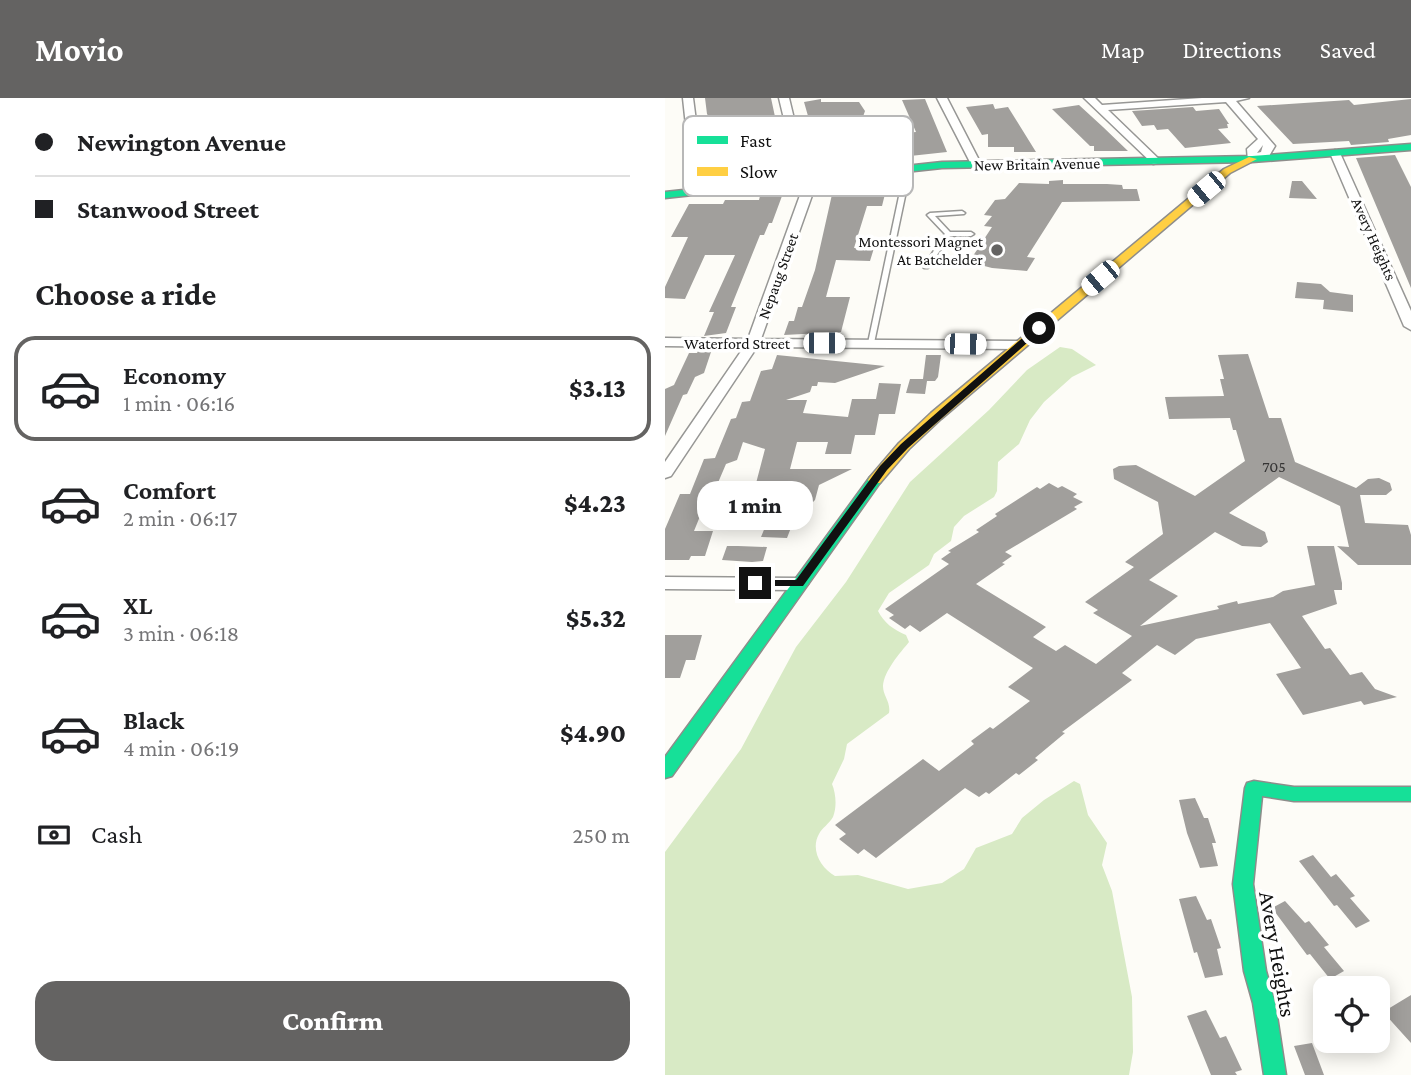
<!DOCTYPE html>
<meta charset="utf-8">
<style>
body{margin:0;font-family:"Crimson Pro",serif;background:#f2f2f2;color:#202124;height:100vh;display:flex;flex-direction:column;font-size:26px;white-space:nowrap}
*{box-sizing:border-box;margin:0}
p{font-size:23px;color:#757577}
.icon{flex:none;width:38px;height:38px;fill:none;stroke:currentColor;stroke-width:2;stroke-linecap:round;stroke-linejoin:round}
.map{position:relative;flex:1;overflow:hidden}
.side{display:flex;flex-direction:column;background:#fff;width:665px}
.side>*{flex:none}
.guide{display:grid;align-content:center;height:154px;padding:0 35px;background:#fff}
.buttons{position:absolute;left:648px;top:878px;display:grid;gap:14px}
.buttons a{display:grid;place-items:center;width:77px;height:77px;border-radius:14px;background:#fff;box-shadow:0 4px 18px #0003;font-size:35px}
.end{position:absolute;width:32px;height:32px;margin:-16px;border:9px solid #111;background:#fff;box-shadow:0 0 0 4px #fff}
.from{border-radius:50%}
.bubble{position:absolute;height:49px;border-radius:21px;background:#fff;box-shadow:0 4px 18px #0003;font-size:23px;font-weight:800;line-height:49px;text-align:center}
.car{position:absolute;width:21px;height:42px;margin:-21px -10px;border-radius:9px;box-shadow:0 0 5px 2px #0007;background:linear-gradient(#fff 24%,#345 0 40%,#fff 0 76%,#345 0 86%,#fff 0)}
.guide b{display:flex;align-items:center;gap:24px;height:66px;font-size:26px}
.guide b+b{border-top:2px solid #e0e0e0}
.guide i{width:18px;height:18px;background:#202124}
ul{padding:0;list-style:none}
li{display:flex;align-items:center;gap:21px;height:105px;margin:0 14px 10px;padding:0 21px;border:4px solid transparent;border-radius:21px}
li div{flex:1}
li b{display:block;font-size:26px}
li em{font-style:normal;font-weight:800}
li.on{border-color:#646362}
li>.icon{width:63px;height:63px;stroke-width:1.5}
h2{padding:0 35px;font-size:32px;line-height:84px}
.pay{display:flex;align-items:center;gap:18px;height:77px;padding:0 35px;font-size:26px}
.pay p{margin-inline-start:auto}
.button{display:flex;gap:14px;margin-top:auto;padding:14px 35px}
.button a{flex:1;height:80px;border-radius:21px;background:#646362;color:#fff;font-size:28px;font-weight:800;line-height:80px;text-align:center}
header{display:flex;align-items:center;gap:42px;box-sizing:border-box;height:98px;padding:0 35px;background:#646362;color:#fff}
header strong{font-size:33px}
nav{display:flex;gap:38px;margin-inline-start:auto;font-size:24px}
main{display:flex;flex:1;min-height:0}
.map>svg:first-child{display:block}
.forest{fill:#d8eac5}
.building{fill:#a19f9c}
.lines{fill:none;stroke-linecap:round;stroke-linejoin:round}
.lane-casing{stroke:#979795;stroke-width:3}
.street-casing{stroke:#979795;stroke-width:3}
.fast-casing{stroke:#8e8d8b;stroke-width:3}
.slow-casing{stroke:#8e8d8b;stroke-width:3}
.lane{fill:#fffffe;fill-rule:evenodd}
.street{fill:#fffffe;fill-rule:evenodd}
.fast{fill:#16e098;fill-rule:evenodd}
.slow{fill:#ffcf43;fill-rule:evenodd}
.route{fill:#111}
.poi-dot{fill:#646362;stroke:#fff;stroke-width:2.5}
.labels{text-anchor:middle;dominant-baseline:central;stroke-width:7;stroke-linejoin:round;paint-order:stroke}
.far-street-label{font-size:16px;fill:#111;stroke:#fff}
.far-poi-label{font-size:16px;fill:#111;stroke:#fff;text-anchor:end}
.number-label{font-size:16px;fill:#353434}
.near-street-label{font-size:23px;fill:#111;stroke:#fff}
.key{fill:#fff;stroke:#b8b8b8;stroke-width:2}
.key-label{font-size:19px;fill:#111}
</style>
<header>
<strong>Movio</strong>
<nav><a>Map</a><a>Directions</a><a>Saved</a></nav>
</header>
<main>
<section class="side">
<div class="guide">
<b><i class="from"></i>Newington Avenue</b>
<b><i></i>Stanwood Street</b>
</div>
<h2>Choose a ride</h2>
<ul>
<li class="on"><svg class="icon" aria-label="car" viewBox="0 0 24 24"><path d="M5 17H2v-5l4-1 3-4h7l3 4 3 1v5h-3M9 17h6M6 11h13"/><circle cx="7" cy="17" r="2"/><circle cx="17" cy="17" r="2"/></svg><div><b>Economy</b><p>1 min · 06:16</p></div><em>$3.13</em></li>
<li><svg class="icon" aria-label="car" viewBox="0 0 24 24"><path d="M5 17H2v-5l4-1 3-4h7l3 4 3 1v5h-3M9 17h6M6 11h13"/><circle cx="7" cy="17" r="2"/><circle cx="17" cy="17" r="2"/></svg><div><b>Comfort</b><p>2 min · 06:17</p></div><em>$4.23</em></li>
<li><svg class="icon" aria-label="car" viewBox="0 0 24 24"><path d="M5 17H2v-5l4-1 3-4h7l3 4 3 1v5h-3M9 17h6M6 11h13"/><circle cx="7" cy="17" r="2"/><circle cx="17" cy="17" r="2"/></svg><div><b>XL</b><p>3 min · 06:18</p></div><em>$5.32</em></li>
<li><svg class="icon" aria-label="car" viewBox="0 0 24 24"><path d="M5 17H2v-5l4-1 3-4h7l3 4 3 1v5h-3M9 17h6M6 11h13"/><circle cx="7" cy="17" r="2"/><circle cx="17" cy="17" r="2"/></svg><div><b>Black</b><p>4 min · 06:19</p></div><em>$4.90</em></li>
</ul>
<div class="pay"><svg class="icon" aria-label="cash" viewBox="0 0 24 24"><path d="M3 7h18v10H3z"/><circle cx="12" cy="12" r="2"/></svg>Cash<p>250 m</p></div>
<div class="button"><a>Confirm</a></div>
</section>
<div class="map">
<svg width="746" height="977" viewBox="0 0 746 977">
<rect width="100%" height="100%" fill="#fdfcf7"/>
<path class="forest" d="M395,249L407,251L431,267L407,279L379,304L365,322L354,346L333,364L332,393L329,399L299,418L289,429L286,443L269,456L264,467L224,495L213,513C219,525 229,532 241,537L244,544C235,555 219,573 218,588C218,598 226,604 224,615L182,646L179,661L167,686C171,696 172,709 168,719C164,726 157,730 154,736C145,752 156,770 170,778L193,777L243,791L277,785L299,771L311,750L347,736L357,720L379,702L409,683L415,686L423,717L442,745L437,767L447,793L467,899L468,954L464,977H0V754L76,651L131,549L181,484L245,384L324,312L362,272Z"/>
<path class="building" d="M40,0H106L115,42H112L116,57L112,58L115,71L49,79L47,62L55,61L48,19H44L42,16Z
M156,1V4H194L200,13L182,65L157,67L139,4Z
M260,1L282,54L208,62L215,37L251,34L237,2Z
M746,1V37L723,41L724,44L686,47L684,43L628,46L592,8L684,2L689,7Z
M328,6L330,11L343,9L371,54H349V49H323V36L317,37L301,9Z
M414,7L438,29L463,53H429V48H425L387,11Z
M528,9L531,13L554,11L564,26H562L563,30L553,31L566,45L520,50L503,31L492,32L489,27L477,28L467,13Z
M730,57L746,89V190L691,60Z
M398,82V86H442L457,87L458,91H472L475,103L397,104L362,159L370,160L362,173L327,170L304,164L327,129L319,128L327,118L319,117L330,102L340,101L354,85L384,86V83Z
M627,83H637L652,101L624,100Z
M201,88H222L217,108H202L189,150H209L205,163L171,162L161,199H185L176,234L119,237L124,223H129L133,209H137L150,172L168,92L199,93Z
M95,98H117L107,125H104L99,137H95L66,209H71L61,235L39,238L49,214H44L70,157H40L20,201L0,200V189L23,139H6L24,106H58L60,102H94Z
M632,184L656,186L665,194L688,197V214L658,211L659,202L630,200Z
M34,251H47L39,275L30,279L22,296L18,297L0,338V291L9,287L24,255H32Z
M583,256L604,320H616L630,364L691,390L703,381L714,380L725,385L727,392L721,397H695L700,425L743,427L746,437V467H693L672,448L684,449L675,408L614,379L564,415L600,434L603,444L596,449L577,448L550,434L484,482L513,498L475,528L554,511L552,508L572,503L573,506L608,499L618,493L650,487L642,448H669L677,485V492H669L672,506L637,518L660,551L665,550L685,577L697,574L710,591L732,599L699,607L696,603L638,617L611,576L636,570L605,525L531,541L510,557L492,547L457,575L467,582L397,634L400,635L370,660L373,662L354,677L351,675L324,696L321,694L314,699L300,690L211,760L199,751L193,756L174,741L181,736L170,727L258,661L274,673L309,646L306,643L325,629L328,631L365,603L343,589L368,570L282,515L255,534L245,527L240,531L224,520L229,517L220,511L284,466L276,461L286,454L283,453L314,434L311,432L332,418L330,416L372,389L375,391L384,385L393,390L397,388L412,396L408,399L418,404L409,409L412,411L340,454L347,458L337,465L340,466L311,486L381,529L368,539L391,553L400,547L431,566L467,538L428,515L433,512L420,504L469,469L460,464L498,436L493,404L449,381L448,371L454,368L471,367L530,398L580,363L571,332H568L565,320L504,321L500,299L559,298L555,281H559L553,257Z
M112,257L220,268L170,285L153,284L152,288H147L145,294L121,302H142L138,315L183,319L187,301H211L214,285L236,286L230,316H214L210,337H190L186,356H160L163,344H132L125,371H187L154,387L150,402L143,409H134L122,440L96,439L103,422L78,421L87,393H89L100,351L78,344L72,362L61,366L46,401H42L29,433H48L40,458H26L24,462H0V431L15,396H25L39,361L50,360L66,321L71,320L77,304L85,303L96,273L107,271Z
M261,257H276L273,279L270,283H262L260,296L241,295L245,281H258Z
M62,448H73L102,449L98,463L87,464L57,462Z
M0,537H37L30,562H21L15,580H0Z
M530,700L539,720H543L551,745H547L553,768L535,770L522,735L514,702Z
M648,757L666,779L671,776L690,798L685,800L705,823L691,830L672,807L669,808L634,763Z
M531,798L542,822L546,821L556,850L552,851L558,877L540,880L532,854L529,855L514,801Z
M620,803L640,825L644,823L664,847L659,849L679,873L665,881L645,856L642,857L607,810Z
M746,897V945L718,914Z
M541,912L555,940L561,938L577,972L570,974L572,977H546L522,918Z
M647,945L659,977H640L629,948Z"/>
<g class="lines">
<defs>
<path id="lane" d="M243,68L246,70L209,245L206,247L203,245L240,70Z
M297,113L300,115L299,116L270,118L285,134H306L309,136L306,138H285L263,170H259L258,169L280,136L262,117L265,115Z"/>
<path id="street" d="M18,0H28L40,93L34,96L28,93Z
M114,0H124L141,71L150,89L96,241L354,243L361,247L354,251L92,249L6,378L0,380V364L79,249L0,248V240L83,241L138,89L131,71Z
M272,0H282L316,66L315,68L306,66Z
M419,0H430L437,7L537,0H584L571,3L610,48L604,58L583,63L582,51L593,41L561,4L443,12L497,64L488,66ZM598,47L596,54L592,55Z
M670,52L675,55L746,213V232L739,228L665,55Z
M0,479L134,480L143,486L134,492L0,491Z"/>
<path id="fast" d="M746,46V52L587,64L277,70L0,100V94L277,64L587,58Z
M210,378L217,382L7,678L0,680V659L205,379Z
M589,683L629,689H746V703H629L597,698L588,786L601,873L610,905L621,977H599L588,905L579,873L568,786L580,690L582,685Z"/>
<path id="slow" d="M584,59L592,61L565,75L276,321L244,351L215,385H205L203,382L205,379L234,345L266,315L559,71Z"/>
</defs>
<use href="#lane" class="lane-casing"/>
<use href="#street" class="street-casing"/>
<use href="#fast" class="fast-casing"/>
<use href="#slow" class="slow-casing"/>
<use href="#lane" class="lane"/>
<use href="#street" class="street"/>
<use href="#fast" class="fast"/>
<use href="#slow" class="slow"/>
</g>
<path class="route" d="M371,228L379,230L243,350L222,372L138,488H86L85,485L90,482H131L215,368L236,346Z"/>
<circle class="poi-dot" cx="332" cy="152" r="7"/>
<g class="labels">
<g class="far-street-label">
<text transform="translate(372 66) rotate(-1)">New Britain Avenue</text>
<text transform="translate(709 141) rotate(66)">Avery Heights</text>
<text transform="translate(113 178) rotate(-70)">Nepaug Street</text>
<text x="72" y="245">Waterford Street</text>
</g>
<g class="far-poi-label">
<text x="318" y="143">Montessori Magnet<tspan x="318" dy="18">At Batchelder</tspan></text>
</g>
<g class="number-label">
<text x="609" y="368">705</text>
</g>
<g class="near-street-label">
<text transform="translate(613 856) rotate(80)">Avery Heights</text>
</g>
</g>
<rect x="18" y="18" width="230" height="80" rx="10" class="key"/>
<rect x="32" y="38" width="31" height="8" fill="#16e098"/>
<rect x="32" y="69" width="31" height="9" fill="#ffcf43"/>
<g class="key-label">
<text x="75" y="49">Fast</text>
<text x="75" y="80">Slow</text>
</g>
</svg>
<div class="buttons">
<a><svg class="icon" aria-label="locate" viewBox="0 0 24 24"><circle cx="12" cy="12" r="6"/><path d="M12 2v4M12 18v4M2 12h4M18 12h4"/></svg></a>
</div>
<i class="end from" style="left:374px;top:230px"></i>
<i class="end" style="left:90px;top:485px"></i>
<div class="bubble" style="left:32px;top:383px;width:116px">1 min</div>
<i class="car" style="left:541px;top:91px;rotate:230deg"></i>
<i class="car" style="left:435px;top:180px;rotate:230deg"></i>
<i class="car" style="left:159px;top:245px;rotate:90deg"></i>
<i class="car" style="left:300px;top:246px;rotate:91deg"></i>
</div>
</main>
